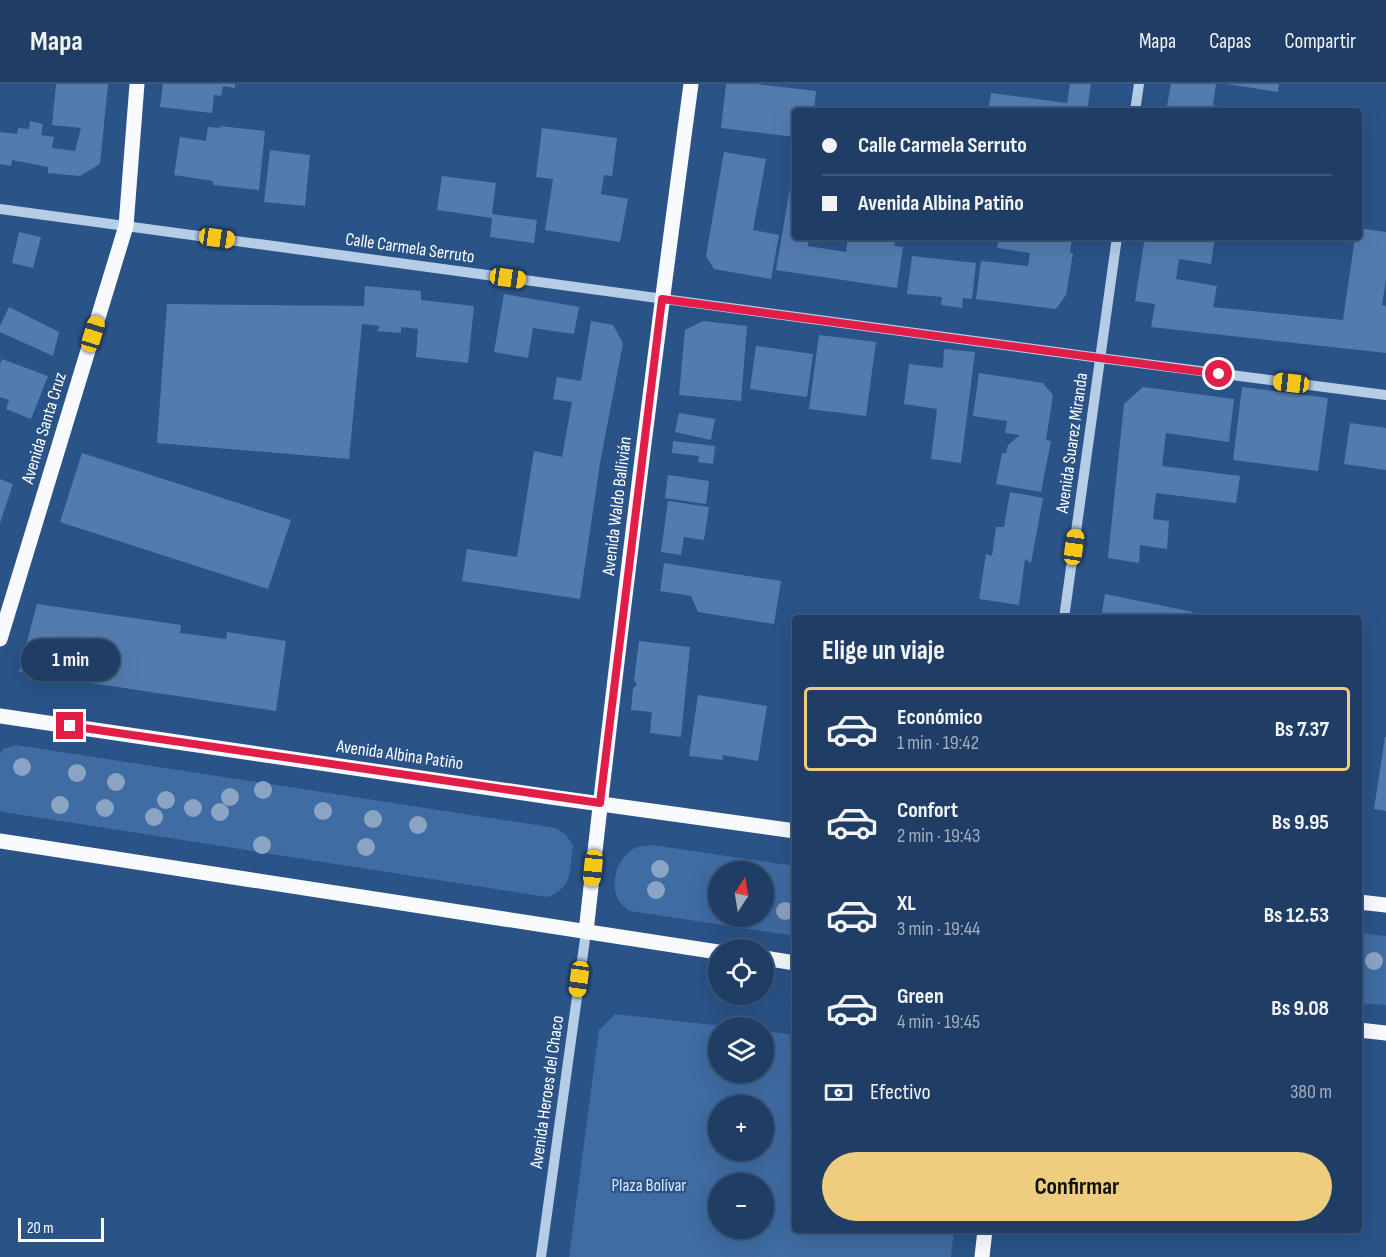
<!DOCTYPE html>
<html lang="es">
<meta charset="utf-8">
<style>
body{margin:0;font-family:"Sofia Sans Condensed",sans-serif;background:#28456b;color:#f1f3f6;height:100vh;display:flex;flex-direction:column;font-size:22px;white-space:nowrap}
*{box-sizing:border-box;margin:0}
p{font-size:20px;color:#a2aebf}
.icon{flex:none;width:33px;height:33px;fill:none;stroke:currentColor;stroke-width:2;stroke-linecap:round;stroke-linejoin:round}
.map{position:relative;flex:1;overflow:hidden}
.panel{position:absolute;left:792px;top:531px;width:570px;height:618px;display:flex;flex-direction:column;background:#203e65;border-radius:6px;box-shadow:0 6px 24px #0002,0 0 0 2px #3d5779}
.panel>*{flex:none}
.hud{position:absolute;left:792px;top:24px;width:570px;height:132px;border-radius:6px;box-shadow:0 6px 24px #0002,0 0 0 2px #3d5779;display:grid;align-content:center;height:132px;padding:0 30px;background:#203e65}
.needle{width:39px;rotate:12deg}
.controls{position:absolute;left:708px;top:777px;display:grid;gap:12px}
.controls a{display:grid;place-items:center;width:66px;height:66px;border-radius:50%;background:#203e65;box-shadow:0 6px 24px #0002,0 0 0 2px #3d5779;font-size:30px}
.scale{position:absolute;left:18px;bottom:15px;width:86px;box-sizing:border-box;padding-left:6px;border:3px solid #fff;border-top:0;font-size:16px;line-height:21px;white-space:nowrap;color:#fff;-webkit-text-stroke:4px #2a5387;paint-order:stroke}
.end{position:absolute;width:27px;height:27px;margin:-14px;border:8px solid #e11d48;background:#fff;box-shadow:0 0 0 3px #fff}
.from{border-radius:50%}
.bubble{position:absolute;height:42px;border-radius:21px;background:#203e65;box-shadow:0 6px 24px #0002,0 0 0 2px #3d5779;font-size:20px;font-weight:700;line-height:42px;text-align:center}
.car{position:absolute;width:18px;height:36px;margin:-18px -9px;border-radius:8px;box-shadow:0 0 4px 2px #0007;background:linear-gradient(#f5c518 24%,#345 0 40%,#f5c518 0 76%,#345 0 86%,#f5c518 0)}
.hud b{display:flex;align-items:center;gap:21px;height:57px;font-size:22px}
.hud b+b{border-top:2px solid #3d5779}
.hud i{width:15px;height:15px;background:#f1f3f6}
ul{padding:0;list-style:none}
li{display:flex;align-items:center;gap:18px;height:84px;margin:0 12px 9px;padding:0 18px;border:3px solid transparent;border-radius:6px}
li div{flex:1}
li b{display:block;font-size:22px}
li em{font-style:normal;font-weight:700}
li.on{border-color:#eece7e}
li>.icon{width:54px;height:54px;stroke-width:1.5}
h2{padding:0 30px;font-size:27px;line-height:72px}
.pay{display:flex;align-items:center;gap:15px;height:66px;padding:0 30px;font-size:22px}
.pay p{margin-inline-start:auto}
.button{display:flex;gap:12px;margin-top:auto;padding:12px 30px}
.button a{flex:1;height:69px;border-radius:36px;background:#eece7e;color:#111;font-size:24px;font-weight:700;line-height:69px;text-align:center}
header{display:flex;align-items:center;gap:36px;box-sizing:border-box;height:84px;padding:0 30px;background:#203e65;border-bottom:2px solid #3d5779}
header strong{font-size:28px}
nav{display:flex;gap:33px;margin-inline-start:auto;font-size:21px}
.map>svg:first-child{display:block}
.green{fill:#3f6ca3;fill-rule:evenodd}
.building{fill:#537cae}
.lines{fill:none;stroke-linecap:round;stroke-linejoin:round}
.minor{stroke:#b6cde8;stroke-width:10}
.major{stroke:#f8fafe;stroke-width:15}
.tree{fill:#8ba4c4}
.route{stroke:#e11d48;stroke-width:8}
.labels{text-anchor:middle;dominant-baseline:central;stroke-width:4.5;stroke-linejoin:round;paint-order:stroke}
.street-label{font-size:18px;fill:#fff;stroke:#2a5387}
.park-label{font-size:18px;fill:#dae7f6;stroke:#2a5387}
</style>
<header>
<strong>Mapa</strong>
<nav><a>Mapa</a><a>Capas</a><a>Compartir</a></nav>
</header>
<div class="map">
<svg width="1386" height="1173" viewBox="0 0 1386 1173">
<rect width="100%" height="100%" fill="#2a5387"/>
<path class="green" d="M16,661L556,744L566,751L573,761C569,785 574,804 547,813L3,728L0,726V670L3,665Z
M652,761L795,782V852L630,827C625,823 620,820 617,813C610,796 619,770 637,763C641,762 647,762 652,761ZM718,788H764V832H718Z
M1359,849L1386,852V921L1359,919Z
M615,930L731,943L718,944V988H764V947L795,951V1146H954L951,1173H569L599,946ZM718,1022H764V1066H718ZM718,1100H764V1144H718Z"/>
<path class="building" d="M56,0H108L100,80L80,92L48,89V83L12,76L11,82L0,80V48L17,50L18,44L29,45L30,37L43,40L41,51L54,53L52,64L75,67L81,44L52,41Z
M163,0H235V4L223,2L221,12L214,11L212,29L160,23Z
M726,0H755L816,7L814,27H795V53L721,44Z
M1070,0H1091L1087,27H988L991,9L1067,19Z
M1171,0H1216L1213,21L1220,22L1219,27H1166Z
M1227,0H1279L1278,8Z
M219,42L265,47L259,106L213,101V97L174,91L180,53L206,57L208,43L221,44Z
M542,44L617,54L612,92L604,91L601,110L628,115L620,158L545,146L553,95L536,93Z
M270,66L310,71L305,122L264,118Z
M724,68L766,75L753,146L779,151L771,195L714,185L706,172Z
M794,80L795,153H809L808,162L846,168L848,153H896L894,162L903,163L897,204L776,186Z
M442,92L496,99L492,130L537,136L534,159L490,153L492,134L437,126Z
M1359,144L1386,148V195L1382,221L1386,222V269L1151,243L1155,220L1135,217L1145,153H1215L1211,180L1179,175L1176,195L1217,202L1213,223L1343,236L1355,153H1359Z
M19,148L41,153L33,184L12,179Z
M999,153H1072L1070,169H1073L1066,211L1056,225L976,215L981,177L1028,182L1030,169L997,164Z
M912,172L976,179L972,215L963,214L962,224L941,221L942,213L907,210Z
M365,202L421,207V216L474,222L468,279L416,273L418,245L401,243V249L377,247L380,242L362,240L349,375L157,359L167,220L364,222Z
M504,210L579,223L574,250L533,244L528,274L494,268Z
M9,223L59,248L53,272L0,248V242Z
M591,237L613,241L623,259L600,379L580,515L462,497L467,465L517,473L534,367L562,373L572,318L553,315L557,293L581,297Z
M703,237L747,242L741,317L679,311L685,246Z
M819,251L876,258L866,332L809,325Z
M756,262L813,270L807,313L750,305Z
M944,265L975,268L961,379L931,375L937,325L904,320L909,280L943,284Z
M2,275L48,292L31,335L6,325L9,316L0,313V280Z
M979,289L1043,299L1053,311L1046,356L1051,357L1041,408L996,400L1002,369H1006L1008,361L1020,351L1005,349L1007,337L973,332Z
M1143,303L1234,315L1229,358L1166,349L1162,382L1240,392L1236,419L1156,409L1153,435L1169,437L1167,465L1140,461L1139,479L1108,474L1124,320Z
M1242,303L1328,314L1318,387L1233,376Z
M679,329L715,335L711,356L675,348Z
M1350,339L1386,344V386L1344,380Z
M673,357L715,362L713,380L698,378L699,372L672,369Z
M82,369L291,436L268,505L60,438Z
M668,391L709,397L706,420L665,414Z
M0,395L13,400L0,439Z
M1010,408L1043,414L1031,479L1025,475L1019,521L979,515L986,470L992,472L996,443H1004Z
M668,417L709,423L704,456L684,453L681,471L661,468Z
M664,479L781,497L774,540L698,528L691,512L660,507Z
M1105,510L1193,528L1191,534H1101Z
M37,520L181,541L180,549L226,555L227,548L286,557L276,627L19,588Z
M639,557L690,563L681,653L650,649L652,628L631,626L633,604L637,601L634,596Z
M698,611L767,622L758,677L722,671L723,676L689,672Z
M1385,653H1386V727L1374,725Z"/>
<g class="lines">
<path class="minor" d="M1135,27L1139,0
M0,125L1100,274L1386,311
M1064,534L1117,153
M541,1173L586,848"/>
<path class="major" d="M0,555L126,142L137,0
M0,632L551,713L795,747
M0,757L718,868
M1359,818L1386,821
M586,848C617,565 653,282 691,0
M764,874L795,879
M1359,946L1386,949
M982,1173L985,1146"/>
</g>
<g class="tree">
<circle cx="22" cy="683" r="9"/>
<circle cx="77" cy="689" r="9"/>
<circle cx="116" cy="698" r="9"/>
<circle cx="263" cy="706" r="9"/>
<circle cx="230" cy="713" r="9"/>
<circle cx="166" cy="716" r="9"/>
<circle cx="60" cy="721" r="9"/>
<circle cx="105" cy="724" r="9"/>
<circle cx="193" cy="724" r="9"/>
<circle cx="323" cy="727" r="9"/>
<circle cx="220" cy="728" r="9"/>
<circle cx="154" cy="733" r="9"/>
<circle cx="373" cy="735" r="9"/>
<circle cx="418" cy="741" r="9"/>
<circle cx="262" cy="761" r="9"/>
<circle cx="366" cy="763" r="9"/>
<circle cx="660" cy="785" r="9"/>
<circle cx="656" cy="806" r="9"/>
<circle cx="785" cy="827" r="9"/>
<circle cx="1374" cy="877" r="9"/>
</g>
<g class="lines">
<path class="route" d="M70,642L600,719L662,215L1219,290"/>
</g>
<g class="labels">
<g class="street-label">
<text transform="translate(410 164) rotate(8)">Calle Carmela Serruto</text>
<text transform="translate(44 344) rotate(-73)">Avenida Santa Cruz</text>
<text transform="translate(1072 359) rotate(-82)">Avenida Suarez Miranda</text>
<text transform="translate(617 422) rotate(-83)">Avenida Waldo Ballivián</text>
<text transform="translate(400 671) rotate(8)">Avenida Albina Patiño</text>
<text transform="translate(547 1008) rotate(-82)">Avenida Heroes del Chaco</text>
</g>
<g class="park-label">
<text x="649" y="1101">Plaza Bolívar</text>
</g>
</g>
</svg>
<div class="controls">
<a><svg class="needle" viewBox="-14 -14 28 28"><path d="M0-13l5 13h-10z" fill="#e53935"/><path d="M0 13l5-13h-10z" fill="#a2aebf"/></svg></a>
<a><svg class="icon" aria-label="locate" viewBox="0 0 24 24"><circle cx="12" cy="12" r="6"/><path d="M12 2v4M12 18v4M2 12h4M18 12h4"/></svg></a>
<a><svg class="icon" aria-label="layers" viewBox="0 0 24 24"><path d="M12 4l9 5-9 5-9-5zM3 14l9 5 9-5"/></svg></a>
<a>+</a>
<a>−</a>
</div>
<div class="scale">20 m</div>
<i class="end from" style="left:1219px;top:290px"></i>
<i class="end" style="left:70px;top:642px"></i>
<div class="bubble" style="left:21px;top:555px;width:99px">1 min</div>
<i class="car" style="left:217px;top:154px;rotate:98deg"></i>
<i class="car" style="left:508px;top:194px;rotate:98deg"></i>
<i class="car" style="left:93px;top:250px;rotate:17deg"></i>
<i class="car" style="left:1291px;top:299px;rotate:277deg"></i>
<i class="car" style="left:1074px;top:463px;rotate:8deg"></i>
<i class="car" style="left:593px;top:784px;rotate:186deg"></i>
<i class="car" style="left:579px;top:895px;rotate:188deg"></i>
<div class="hud">
<b><i class="from"></i>Calle Carmela Serruto</b>
<b><i></i>Avenida Albina Patiño</b>
</div>
<section class="panel">
<h2>Elige un viaje</h2>
<ul>
<li class="on"><svg class="icon" aria-label="car" viewBox="0 0 24 24"><path d="M5 17H2v-5l4-1 3-4h7l3 4 3 1v5h-3M9 17h6M6 11h13"/><circle cx="7" cy="17" r="2"/><circle cx="17" cy="17" r="2"/></svg><div><b>Económico</b><p>1 min · 19:42</p></div><em>Bs 7.37</em></li>
<li><svg class="icon" aria-label="car" viewBox="0 0 24 24"><path d="M5 17H2v-5l4-1 3-4h7l3 4 3 1v5h-3M9 17h6M6 11h13"/><circle cx="7" cy="17" r="2"/><circle cx="17" cy="17" r="2"/></svg><div><b>Confort</b><p>2 min · 19:43</p></div><em>Bs 9.95</em></li>
<li><svg class="icon" aria-label="car" viewBox="0 0 24 24"><path d="M5 17H2v-5l4-1 3-4h7l3 4 3 1v5h-3M9 17h6M6 11h13"/><circle cx="7" cy="17" r="2"/><circle cx="17" cy="17" r="2"/></svg><div><b>XL</b><p>3 min · 19:44</p></div><em>Bs 12.53</em></li>
<li><svg class="icon" aria-label="car" viewBox="0 0 24 24"><path d="M5 17H2v-5l4-1 3-4h7l3 4 3 1v5h-3M9 17h6M6 11h13"/><circle cx="7" cy="17" r="2"/><circle cx="17" cy="17" r="2"/></svg><div><b>Green</b><p>4 min · 19:45</p></div><em>Bs 9.08</em></li>
</ul>
<div class="pay"><svg class="icon" aria-label="cash" viewBox="0 0 24 24"><path d="M3 7h18v10H3z"/><circle cx="12" cy="12" r="2"/></svg>Efectivo<p>380 m</p></div>
<div class="button"><a>Confirmar</a></div>
</section>
</div>
